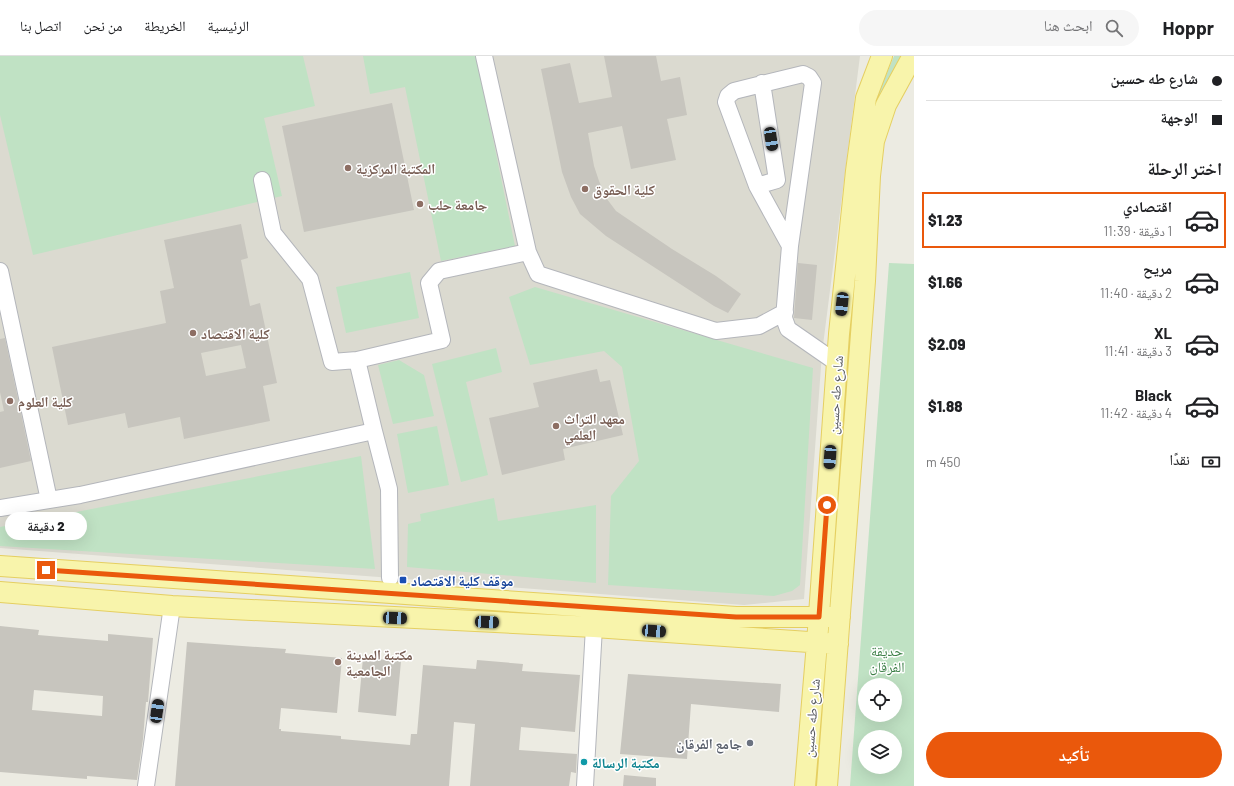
<!DOCTYPE html>
<html lang="ar">
<meta charset="utf-8">
<style>
body{margin:0;font-family:Barlow,"Noto Naskh Arabic",sans-serif;background:#f6f6f6;color:#202124;direction:rtl;height:100vh;display:flex;flex-direction:column;font-size:15px;white-space:nowrap}
*{box-sizing:border-box;margin:0}
p{font-size:13px;color:#757577}
.icon{flex:none;width:22px;height:22px;fill:none;stroke:currentColor;stroke-width:2;stroke-linecap:round;stroke-linejoin:round}
.map{position:relative;flex:1;overflow:hidden;direction:ltr}
.side{display:flex;flex-direction:column;background:#fff;width:320px}
.side>*{flex:none}
.top-card{display:grid;align-content:center;height:88px;padding:0 12px;background:#fff}
.controls{position:absolute;left:858px;top:622px;display:grid;gap:8px}
.controls a{display:grid;place-items:center;width:44px;height:44px;border-radius:50%;background:#fff;box-shadow:0 4px 16px #0002;font-size:20px}
.end{position:absolute;width:18px;height:18px;margin:-9px;border:5px solid #ea580c;background:#fff;box-shadow:0 0 0 2px #fff}
.from{border-radius:50%}
.bubble{position:absolute;height:28px;border-radius:14px;background:#fff;box-shadow:0 4px 16px #0002;font-size:13px;font-weight:800;line-height:28px;text-align:center;direction:rtl}
.car{position:absolute;width:12px;height:24px;margin:-12px -6px;border-radius:5px;box-shadow:0 0 3px 1px #0007;background:linear-gradient(#222 24%,#8ab4d8 0 40%,#222 0 76%,#8ab4d8 0 86%,#222 0)}
.top-card b{display:flex;align-items:center;gap:14px;height:38px;font-size:15px}
.top-card b+b{border-top:1px solid #e0e0e0}
.top-card i{width:10px;height:10px;background:#202124}
ul{padding:0;list-style:none}
li{display:flex;align-items:center;gap:12px;height:56px;margin:0 8px 6px;padding:0 4px;border:2px solid transparent;border-radius:0px}
li div{flex:1}
li b{display:block;font-size:15px}
li em{font-style:normal;font-weight:800}
li.selected{border-color:#ea580c}
li>.icon{width:36px;height:36px;stroke-width:1.5}
h2{padding:0 12px;font-size:18px;line-height:48px}
.pay{display:flex;align-items:center;gap:10px;height:44px;padding:0 12px;font-size:15px}
.pay p{margin-inline-start:auto}
.action{display:flex;gap:8px;margin-top:auto;padding:8px 12px}
.action a{flex:1;height:46px;border-radius:24px;background:#ea580c;color:#fff;font-size:16px;font-weight:800;line-height:46px;text-align:center}
header{display:flex;align-items:center;gap:24px;box-sizing:border-box;height:56px;padding:0 20px;background:#fff;border-bottom:1px solid #e0e0e0}
header strong{font-size:19px}
nav{display:flex;gap:22px;margin-inline-start:auto;font-size:14px}
.search{width:280px;height:36px;background:#f6f6f6;display:flex;align-items:center;gap:10px;box-sizing:border-box;padding:0 14px;border-radius:22px;color:#757577;font-size:15px}
main{display:flex;flex:1;min-height:0}
.map>svg:first-child{display:block}
.education{fill:#dbdad0}
.green{fill:#c0e2c4;fill-rule:evenodd}
.building{fill:#c7c5be;fill-rule:evenodd}
.lines{fill:none;stroke-linecap:round;stroke-linejoin:round}
.minor-casing{stroke:#b4b6bb;stroke-width:18}
.major-casing{stroke:#e5cf61;stroke-width:22}
.minor{stroke:#fff;stroke-width:16}
.major{stroke:#f8f4ab;stroke-width:20}
.route{stroke:#ea580c;stroke-width:5}
.education-dot{fill:#8d6e63;stroke:#fff;stroke-width:1.5}
.transit-dot{fill:#1a4fb4;stroke:#fff;stroke-width:1.5}
.worship-dot{fill:#6b7280;stroke:#fff;stroke-width:1.5}
.culture-dot{fill:#0f9aa8;stroke:#fff;stroke-width:1.5}
.labels{text-anchor:middle;dominant-baseline:central;stroke-width:3;stroke-linejoin:round;paint-order:stroke}
.education-label{font-size:14px;font-weight:bold;fill:#785e54;stroke:#fff;text-anchor:start}
.street-label{font-size:14px;fill:#5a5c61;stroke:#fff}
.transit-label{font-size:14px;font-weight:bold;fill:#164399;stroke:#fff;text-anchor:start}
.park-label{font-size:14px;fill:#3b7f46;stroke:#fff}
.worship-label{font-size:14px;font-weight:bold;fill:#5b616d;stroke:#fff;text-anchor:end}
.culture-label{font-size:14px;font-weight:bold;fill:#0d838f;stroke:#fff;text-anchor:start}
</style>
<header>
<strong>Hoppr</strong>
<div class="search"><svg class="icon" aria-label="search" viewBox="0 0 24 24"><circle cx="10" cy="10" r="6"/><path d="M15 15l6 6"/></svg>ابحث هنا</div>
<nav><a>الرئيسية</a><a>الخريطة</a><a>من نحن</a><a>اتصل بنا</a></nav>
</header>
<main>
<section class="side">
<div class="top-card">
<b><i class="from"></i>شارع طه حسين</b>
<b><i></i>الوجهة</b>
</div>
<h2>اختر الرحلة</h2>
<ul>
<li class="selected"><svg class="icon" aria-label="car" viewBox="0 0 24 24"><path d="M5 17H2v-5l4-1 3-4h7l3 4 3 1v5h-3M9 17h6M6 11h13"/><circle cx="7" cy="17" r="2"/><circle cx="17" cy="17" r="2"/></svg><div><b>اقتصادي</b><p>1 دقيقة · 11:39</p></div><em>$1.23</em></li>
<li><svg class="icon" aria-label="car" viewBox="0 0 24 24"><path d="M5 17H2v-5l4-1 3-4h7l3 4 3 1v5h-3M9 17h6M6 11h13"/><circle cx="7" cy="17" r="2"/><circle cx="17" cy="17" r="2"/></svg><div><b>مريح</b><p>2 دقيقة · 11:40</p></div><em>$1.66</em></li>
<li><svg class="icon" aria-label="car" viewBox="0 0 24 24"><path d="M5 17H2v-5l4-1 3-4h7l3 4 3 1v5h-3M9 17h6M6 11h13"/><circle cx="7" cy="17" r="2"/><circle cx="17" cy="17" r="2"/></svg><div><b>XL</b><p>3 دقيقة · 11:41</p></div><em>$2.09</em></li>
<li><svg class="icon" aria-label="car" viewBox="0 0 24 24"><path d="M5 17H2v-5l4-1 3-4h7l3 4 3 1v5h-3M9 17h6M6 11h13"/><circle cx="7" cy="17" r="2"/><circle cx="17" cy="17" r="2"/></svg><div><b>Black</b><p>4 دقيقة · 11:42</p></div><em>$1.88</em></li>
</ul>
<div class="pay"><svg class="icon" aria-label="cash" viewBox="0 0 24 24"><path d="M3 7h18v10H3z"/><circle cx="12" cy="12" r="2"/></svg>نقدًا<p>450 m</p></div>
<div class="action"><a>تأكيد</a></div>
</section>
<div class="map">
<svg width="914" height="730" viewBox="0 0 914 730">
<rect width="100%" height="100%" fill="#ecebe2"/>
<path class="education" d="M0,0H860L822,297L804,543L744,549L0,492Z"/>
<path class="green" d="M0,0H303L315,50L264,62L282,140L33,199L0,59Z
M363,0H476L515,190L441,205L405,31L370,38Z
M894,0H907L891,19L875,46Z
M889,207L914,208V730H850ZM865,629H895V659H865ZM865,681H895V711H865Z
M410,216L419,262L346,277L336,231Z
M535,231L813,312L800,529L792,535L774,540L608,529L611,440L639,405L622,311L604,295L530,309L509,241Z
M496,292L502,316L466,326L488,419L461,426L432,308Z
M399,304L424,319L434,360L393,368L378,309Z
M437,370L449,429L408,437L397,378Z
M361,400L375,513L0,490V471Z
M494,442L498,465L596,449V527L407,511L408,468L421,465L420,458Z"/>
<path class="building" d="M604,0H656L661,25L680,21L687,59L667,63L676,104L631,113L622,70L588,77L594,110L599,125L607,143L616,155L672,193L716,220L741,238L728,257L714,250L606,180L580,158L571,141L562,116L541,13L570,7L579,47L612,41Z
M392,47L414,154L304,176L282,70Z
M241,168L248,202L241,204L250,250L260,247L277,327L263,330L270,365L184,383L180,361L128,372L125,357L68,369L52,291L166,267L160,235L174,232L164,184ZM241,289L246,312L206,320L201,297Z
M798,207L817,209L812,264L794,262V261Z
M5,282L31,405L0,412V356L4,355L0,336V283Z
M597,313L600,326L610,324L623,379L563,393L565,404L502,419L489,362L539,351L533,327Z
M0,570L39,574L38,579L108,585V578L153,582L148,646H146L143,683L137,724L87,720V723L0,716ZM34,634L103,640L102,660L32,654Z
M187,586L286,593L285,597L342,602L337,657L281,652L279,673H281V675L341,680V683L410,689L411,678H417L423,609L476,613L477,604L523,608L522,615L580,619L575,676L521,671L519,694L577,698L576,717L571,716L569,730H470L475,668L454,666L449,730H175Z
M363,602L401,605L396,660L358,656Z
M628,618L781,628L779,656L691,648L687,703L620,698Z
M624,719L656,722V730H623Z"/>
<g class="lines">
<defs>
<path id="minor" d="M262,124L273,177L310,223L332,306L357,304
M757,130L777,124L762,27
M790,190L813,27L809,21L803,18L734,35L728,40L726,46L757,130L790,190L784,262L788,273L837,307
M528,196L538,218L716,275L759,270L785,256
M0,215L49,444
M374,375L357,304L442,284L429,227L439,215L528,196L484,0
M0,452L80,439L374,375L389,433L390,522
M146,730L172,550
M585,730L594,571"/>
<path id="major" d="M0,510L736,561H840
M0,536L172,550L594,571L838,588
M805,730L817,587L839,278L856,115L866,42L882,0
M827,730L865,225L870,120L874,85L886,49L910,5L914,1"/>
</defs>
<use href="#minor" class="minor-casing"/>
<use href="#major" class="major-casing"/>
<use href="#minor" class="minor"/>
<use href="#major" class="major"/>
</g>
<g class="lines">
<path class="route" d="M46,514L736,561H819L827,449"/>
</g>
<g class="education-dot">
<circle cx="348" cy="112" r="4"/>
<circle cx="585" cy="133" r="4"/>
<circle cx="420" cy="148" r="4"/>
<circle cx="193" cy="277" r="4"/>
<circle cx="10" cy="345" r="4"/>
<circle cx="556" cy="370" r="4"/>
<circle cx="338" cy="606" r="4"/>
</g>
<rect class="transit-dot" x="399" y="520" width="8" height="8" rx="2"/>
<circle class="worship-dot" cx="750" cy="687" r="4"/>
<circle class="culture-dot" cx="584" cy="706" r="4"/>
<g class="labels">
<g class="education-label">
<text x="356" y="112">المكتبة المركزية</text>
<text x="593" y="133">كلية الحقوق</text>
<text x="428" y="148">جامعة حلب</text>
<text x="201" y="277">كلية الاقتصاد</text>
<text x="18" y="345">كلية العلوم</text>
<text x="564" y="362">معهد التراث<tspan x="564" dy="16">العلمي</tspan></text>
<text x="346" y="598">مكتبة المدينة<tspan x="346" dy="16">الجامعية</tspan></text>
</g>
<g class="street-label">
<text transform="translate(835 339) rotate(-86)">شارع طه حسين</text>
<text transform="translate(811 662) rotate(-85)">شارع طه حسين</text>
</g>
<g class="transit-label">
<text x="411" y="524">موقف كلية الاقتصاد</text>
</g>
<g class="park-label">
<text x="887" y="594">حديقة<tspan x="887" dy="16">الفرقان</tspan></text>
</g>
<g class="worship-label">
<text x="742" y="687">جامع الفرقان</text>
</g>
<g class="culture-label">
<text x="592" y="706">مكتبة الرسالة</text>
</g>
</g>
</svg>
<div class="controls">
<a><svg class="icon" aria-label="locate" viewBox="0 0 24 24"><circle cx="12" cy="12" r="6"/><path d="M12 2v4M12 18v4M2 12h4M18 12h4"/></svg></a>
<a><svg class="icon" aria-label="layers" viewBox="0 0 24 24"><path d="M12 4l9 5-9 5-9-5zM3 14l9 5 9-5"/></svg></a>
</div>
<i class="end from" style="left:827px;top:449px"></i>
<i class="end" style="left:46px;top:514px"></i>
<div class="bubble" style="left:5px;top:456px;width:82px">2 دقيقة</div>
<i class="car" style="left:771px;top:83px;rotate:171deg"></i>
<i class="car" style="left:842px;top:248px;rotate:186deg"></i>
<i class="car" style="left:830px;top:401px;rotate:184deg"></i>
<i class="car" style="left:395px;top:562px;rotate:93deg"></i>
<i class="car" style="left:487px;top:566px;rotate:93deg"></i>
<i class="car" style="left:654px;top:575px;rotate:94deg"></i>
<i class="car" style="left:157px;top:655px;rotate:8deg"></i>
</div>
</main>
